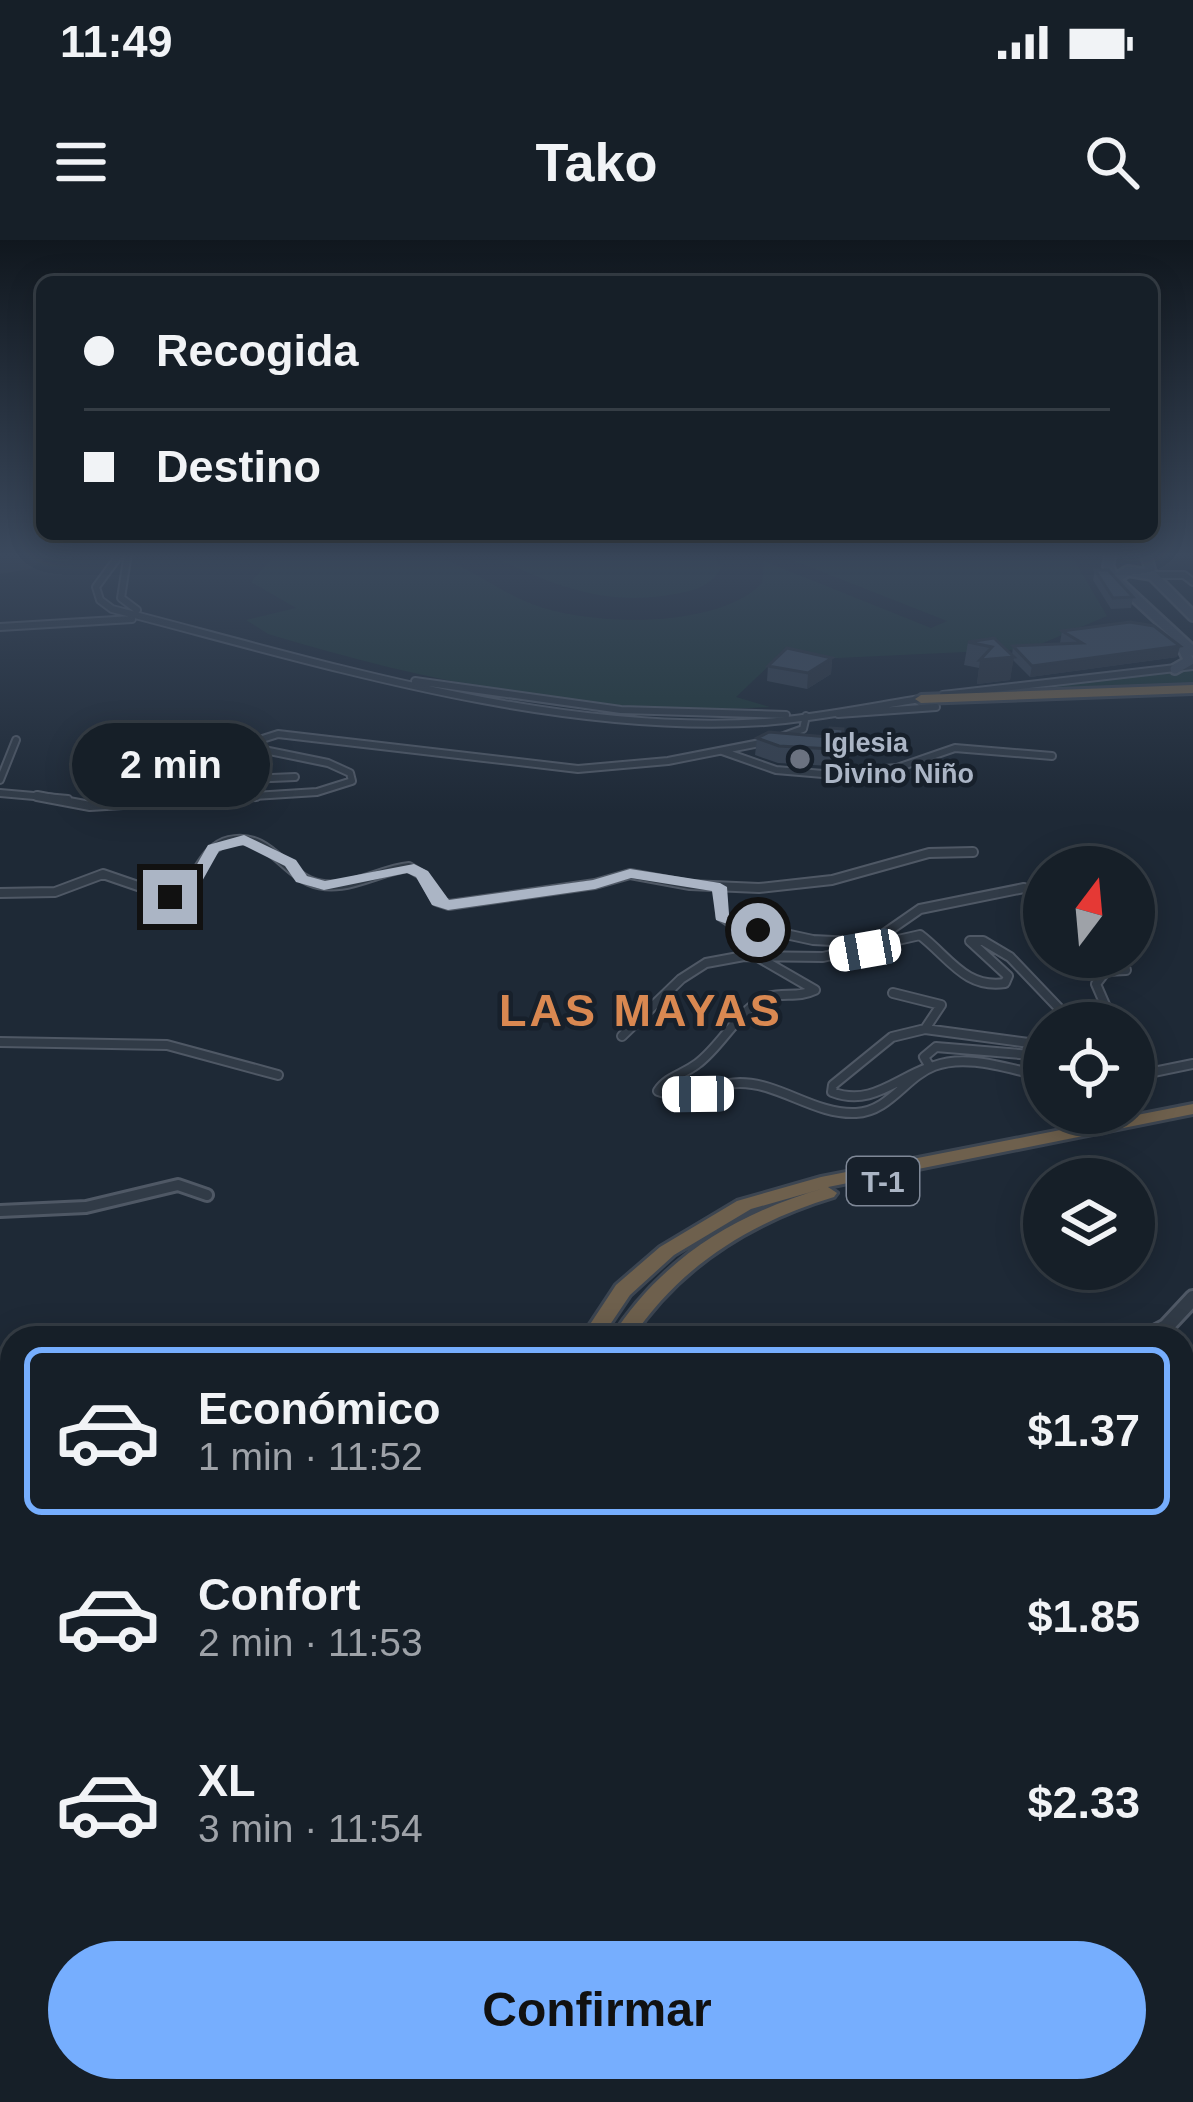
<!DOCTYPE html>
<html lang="es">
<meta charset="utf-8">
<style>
body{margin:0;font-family:Helvetica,sans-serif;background:#232c34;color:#f1f3f6;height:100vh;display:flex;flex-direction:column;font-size:45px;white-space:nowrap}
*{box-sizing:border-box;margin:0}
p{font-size:39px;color:#9ea2a8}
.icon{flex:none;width:66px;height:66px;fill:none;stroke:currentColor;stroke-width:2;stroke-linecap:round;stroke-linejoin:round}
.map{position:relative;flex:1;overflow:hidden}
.details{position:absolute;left:0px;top:1086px;width:1194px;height:777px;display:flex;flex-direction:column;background:#161f28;border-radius:36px 36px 0 0;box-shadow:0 6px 30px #0003,0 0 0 3px #353d45}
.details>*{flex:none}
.banner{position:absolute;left:36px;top:36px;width:1122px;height:264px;border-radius:18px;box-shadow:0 6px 30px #0003,0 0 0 3px #353d45;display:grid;align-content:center;height:264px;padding:0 48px;background:#161f28}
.needle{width:78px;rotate:16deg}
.controls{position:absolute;left:1023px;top:606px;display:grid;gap:24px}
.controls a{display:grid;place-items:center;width:132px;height:132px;border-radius:50%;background:#161f28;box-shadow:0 6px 30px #0003,0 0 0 3px #353d45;font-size:60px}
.end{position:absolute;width:54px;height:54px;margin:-27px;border:15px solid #abb5c5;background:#111;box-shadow:0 0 0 6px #111}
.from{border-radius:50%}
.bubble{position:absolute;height:84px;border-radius:42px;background:#161f28;box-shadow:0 6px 30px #0003,0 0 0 3px #353d45;font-size:39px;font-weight:700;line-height:84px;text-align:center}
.car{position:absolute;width:36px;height:72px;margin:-36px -18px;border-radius:15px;box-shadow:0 0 9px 3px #0007;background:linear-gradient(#fff 24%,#345 0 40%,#fff 0 76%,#345 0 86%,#fff 0)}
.banner b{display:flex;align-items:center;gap:42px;height:114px;font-size:45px}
.banner b+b{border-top:3px solid #353d45}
.banner i{width:30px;height:30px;background:#f1f3f6}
ul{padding:21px 0 0;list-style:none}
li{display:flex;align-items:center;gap:36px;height:168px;margin:0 24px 18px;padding:0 24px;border:6px solid transparent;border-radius:18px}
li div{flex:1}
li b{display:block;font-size:45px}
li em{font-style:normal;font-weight:700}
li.active{border-color:#76aefe}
li>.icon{width:108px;height:108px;stroke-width:1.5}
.button{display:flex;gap:24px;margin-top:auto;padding:24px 48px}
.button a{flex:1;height:138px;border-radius:72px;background:#76aefe;color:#111;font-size:48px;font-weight:700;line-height:138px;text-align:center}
.status{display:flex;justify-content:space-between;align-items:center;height:84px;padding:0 60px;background:#161f28;direction:ltr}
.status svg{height:33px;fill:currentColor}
header{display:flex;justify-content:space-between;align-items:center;height:156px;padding:0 48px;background:#161f28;font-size:54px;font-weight:700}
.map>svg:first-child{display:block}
.green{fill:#203739}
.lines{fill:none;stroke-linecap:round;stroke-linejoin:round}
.stream{stroke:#2e435d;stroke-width:4.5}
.river{fill:#2e435d;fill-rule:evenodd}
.minor-far3-casing{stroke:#4f5865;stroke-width:10}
.minor-far2-casing{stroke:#4f5865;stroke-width:12}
.minor-far1-casing{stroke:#4f5865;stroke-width:16}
.minor-casing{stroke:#4f5865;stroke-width:20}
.tertiary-far1-casing{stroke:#4f5865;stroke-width:20}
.tertiary-casing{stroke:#4f5865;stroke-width:24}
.secondary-casing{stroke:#4f5865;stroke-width:14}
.motorway-casing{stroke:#3c4551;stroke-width:6}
.minor-far3{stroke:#313b47;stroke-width:6}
.minor-far2{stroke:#313b47;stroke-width:8}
.minor-far1{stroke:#313b47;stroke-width:10}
.minor{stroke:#313b47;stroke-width:14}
.tertiary-far1{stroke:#313b47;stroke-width:14}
.tertiary{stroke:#313b47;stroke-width:18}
.secondary{stroke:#3f4a5a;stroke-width:9}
.motorway{fill:#6e604d;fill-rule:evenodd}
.wall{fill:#35404f}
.shaded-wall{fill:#2b3440}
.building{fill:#3e4b5c;stroke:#2b3440;stroke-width:3}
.route{fill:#abb5c5}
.worship-dot{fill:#6b7280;stroke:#17202b;stroke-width:4.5}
.labels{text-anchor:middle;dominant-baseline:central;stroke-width:9;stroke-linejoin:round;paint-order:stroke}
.far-poi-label{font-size:27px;font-weight:bold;fill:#abb5c5;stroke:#17202b;text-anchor:start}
.shield{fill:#17202b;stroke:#7f8897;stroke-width:3}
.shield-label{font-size:30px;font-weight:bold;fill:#abb5c5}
.district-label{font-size:45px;font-weight:bold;letter-spacing:3px;fill:#d98851;stroke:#17202b}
</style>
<div class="status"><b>11:49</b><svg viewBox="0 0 49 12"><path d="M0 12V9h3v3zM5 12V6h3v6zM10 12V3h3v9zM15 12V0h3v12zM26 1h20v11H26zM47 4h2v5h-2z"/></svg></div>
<header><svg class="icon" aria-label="menu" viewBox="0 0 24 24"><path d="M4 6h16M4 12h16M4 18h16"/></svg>Tako<svg class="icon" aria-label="search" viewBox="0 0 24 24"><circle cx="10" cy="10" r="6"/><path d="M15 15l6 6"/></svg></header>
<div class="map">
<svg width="1193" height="1862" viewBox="0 0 1193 1862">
<rect width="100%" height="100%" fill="#1e2936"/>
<path class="green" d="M267,313C309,313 385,305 424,313C461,320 497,351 532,364C589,386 717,390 762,343L764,321L931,388L947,381L774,313H1070L1107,376L1029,409L774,421L736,457L770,467C600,478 430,443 268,394L246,380L296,368L251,342L272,318Z
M485,313H713L721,327C713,346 693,351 675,354C602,368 549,343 485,313Z
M1193,430V446L988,453Z"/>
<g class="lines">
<path class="stream" d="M0,1703L12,1705"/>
<path class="river" d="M1193,1174V1193L1182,1198V1179Z"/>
<defs>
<path id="minor-far3" d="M121,313L96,347L100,360L112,369C318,422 550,496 765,482C819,478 873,466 927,458
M128,313L121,358L137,370
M1152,335H1184L1193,342
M0,387L132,379
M415,441L621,470L786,475
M943,455L1193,426
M838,474L936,467
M781,497L803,489L806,476
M722,511L776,530L823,534L897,528L955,508L1052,516
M0,540L16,500
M203,541L295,537
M0,553L68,559
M103,559L106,545L203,541L199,558
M207,559L317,552L352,541L350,533L328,523L254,508L256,501L278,494L578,529L668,521L765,502"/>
<path id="minor-far2" d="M37,556L90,566L256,556
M101,565L103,556
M720,647L721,676L730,682L813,700L873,703
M0,653L55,652L103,634L170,657C198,646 200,608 229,601C266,592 282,629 309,641C342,656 377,630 409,627L422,635L437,661L449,665L595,644L630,634L690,645L759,648L832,640L929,613L973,612
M871,703L920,669L1024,648
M758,717L815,750C799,758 783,752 768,757C738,769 722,806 697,824C684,834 667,837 658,851C687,862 710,843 740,843C780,843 815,875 856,873C890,871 905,837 934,826C969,813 1010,830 1044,836
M893,753L941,765L925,789L1044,805
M1113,783L1096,744L1106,731L1126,730
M925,789L892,797L833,845L832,852C871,867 895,839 930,827L924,817L936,807L1044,816
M622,796L681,739L706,723L744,716L823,717L920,695C949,717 965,749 1005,743L1008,736L970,701H983L1010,717L1073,783
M0,802L167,805L278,835
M1134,836L1193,824"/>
<path id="minor-far1" d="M0,971L86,967L178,945L207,955
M0,1178L12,1179
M1182,1275L1193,1282"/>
<path id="minor" d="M0,1388L12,1386"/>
<path id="tertiary-far1" d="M1145,1098L1166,1087L1193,1058"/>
<path id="tertiary" d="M0,1640L12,1639"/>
<path id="secondary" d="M1111,313L1108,326L1115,339L1193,411
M1145,313L1152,335L1193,376
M1115,339L1128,331L1152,335
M1175,429L1189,421L1182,407"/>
<path id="motorway" d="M1193,445V453L921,463L915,459L921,455Z
M1193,864V874L828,947L837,953L834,957C751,982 681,1025 632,1098H611C661,1019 736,973 825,948L751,969L674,1015L630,1055L601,1098H581L616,1045L660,1007L737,961L821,937Z
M1182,1617L1193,1618V1644L1182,1643Z
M1182,1646L1193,1647V1673L1182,1672Z"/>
</defs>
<use href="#minor-far3" class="minor-far3-casing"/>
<use href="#minor-far2" class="minor-far2-casing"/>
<use href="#minor-far1" class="minor-far1-casing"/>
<use href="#minor" class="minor-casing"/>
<use href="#tertiary-far1" class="tertiary-far1-casing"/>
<use href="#tertiary" class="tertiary-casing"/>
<use href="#secondary" class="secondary-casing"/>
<use href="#motorway" class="motorway-casing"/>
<use href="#minor-far3" class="minor-far3"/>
<use href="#minor-far2" class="minor-far2"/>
<use href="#minor-far1" class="minor-far1"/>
<use href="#minor" class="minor"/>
<use href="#tertiary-far1" class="tertiary-far1"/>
<use href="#tertiary" class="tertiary"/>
<use href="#secondary" class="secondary"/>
<use href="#motorway" class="motorway"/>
</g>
<path class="wall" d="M1095,330L1133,357L1131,368L1111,369L1093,340Z
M1062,391L1180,406L1177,417L1030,437L1013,420L1010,440L977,444L979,428L964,425L968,402L994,398L1012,415L1013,406L1062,404L1060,403Z
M832,418L831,434L807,449L767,441L768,426Z
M843,489L840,518L832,517L831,526L778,523L755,515L757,498L828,497Z"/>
<path class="shaded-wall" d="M0,313H50V315L30,329L0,334Z
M1180,406L1177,417L1030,437L1032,426Z
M1014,417L1010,440L977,444L980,420Z
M832,418L831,434L807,449L808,433Z"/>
<path class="building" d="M1095,330H1108L1133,357L1113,358Z
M1130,382L1154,386L1180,406L1032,426L1013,406L1082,403L1062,391Z
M994,398L1014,417L980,420L992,407L968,402Z
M787,408L832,418L808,433L768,426Z
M830,488L843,489L842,501H834L832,509L779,506L757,498L769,492L828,497Z"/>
<linearGradient id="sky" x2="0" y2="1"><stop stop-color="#10171e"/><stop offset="0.55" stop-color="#3b495d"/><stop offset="1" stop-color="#3b495d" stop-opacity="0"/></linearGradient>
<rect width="1193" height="573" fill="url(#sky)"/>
<path class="route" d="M244,595L296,620L307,636L325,641L414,624L428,631L449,660L593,640L630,629L720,643L727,647L729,674L766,690L758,695L716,680L712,651L631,638L595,649L448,670L432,665L416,637L407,633L324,650L296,642L285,626L243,605L219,611L196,652L164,661V654L185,645L208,605Z"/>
<circle class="worship-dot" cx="800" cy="519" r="12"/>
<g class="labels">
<g class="far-poi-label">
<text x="824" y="503">Iglesia<tspan x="824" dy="31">Divino Niño</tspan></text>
</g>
<rect class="shield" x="847" y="917" width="72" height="48" rx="9"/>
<g class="shield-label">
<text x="883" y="941">T-1</text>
</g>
<g class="district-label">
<text x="641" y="770">LAS MAYAS</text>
</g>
</g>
</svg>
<div class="controls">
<a><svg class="needle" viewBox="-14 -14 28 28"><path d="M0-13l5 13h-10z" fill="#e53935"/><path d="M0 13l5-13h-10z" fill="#9ea2a8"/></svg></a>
<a><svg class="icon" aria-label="locate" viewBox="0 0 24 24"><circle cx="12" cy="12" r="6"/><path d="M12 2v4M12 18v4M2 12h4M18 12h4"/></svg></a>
<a><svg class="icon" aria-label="layers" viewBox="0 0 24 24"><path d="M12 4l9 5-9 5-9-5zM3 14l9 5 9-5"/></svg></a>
</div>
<i class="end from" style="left:758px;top:690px"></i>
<i class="end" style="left:170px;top:657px"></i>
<div class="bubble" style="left:72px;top:483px;width:198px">2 min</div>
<i class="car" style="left:865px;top:710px;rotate:260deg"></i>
<i class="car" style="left:698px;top:854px;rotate:269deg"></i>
<div class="banner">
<b><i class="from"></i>Recogida</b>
<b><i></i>Destino</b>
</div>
<section class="details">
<ul>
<li class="active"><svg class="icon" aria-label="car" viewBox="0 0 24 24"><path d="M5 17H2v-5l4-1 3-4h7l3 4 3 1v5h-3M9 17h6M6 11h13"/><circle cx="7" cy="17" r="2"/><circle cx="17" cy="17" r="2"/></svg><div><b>Económico</b><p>1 min · 11:52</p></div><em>$1.37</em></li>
<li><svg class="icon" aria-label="car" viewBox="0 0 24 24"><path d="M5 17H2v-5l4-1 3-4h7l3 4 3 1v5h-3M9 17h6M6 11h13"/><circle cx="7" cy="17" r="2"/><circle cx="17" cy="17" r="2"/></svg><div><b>Confort</b><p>2 min · 11:53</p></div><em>$1.85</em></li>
<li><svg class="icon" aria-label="car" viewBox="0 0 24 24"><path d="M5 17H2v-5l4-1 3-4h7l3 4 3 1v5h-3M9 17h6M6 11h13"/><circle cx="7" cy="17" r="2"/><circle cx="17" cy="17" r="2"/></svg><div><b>XL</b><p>3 min · 11:54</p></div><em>$2.33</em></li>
</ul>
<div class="button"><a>Confirmar</a></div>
</section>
</div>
